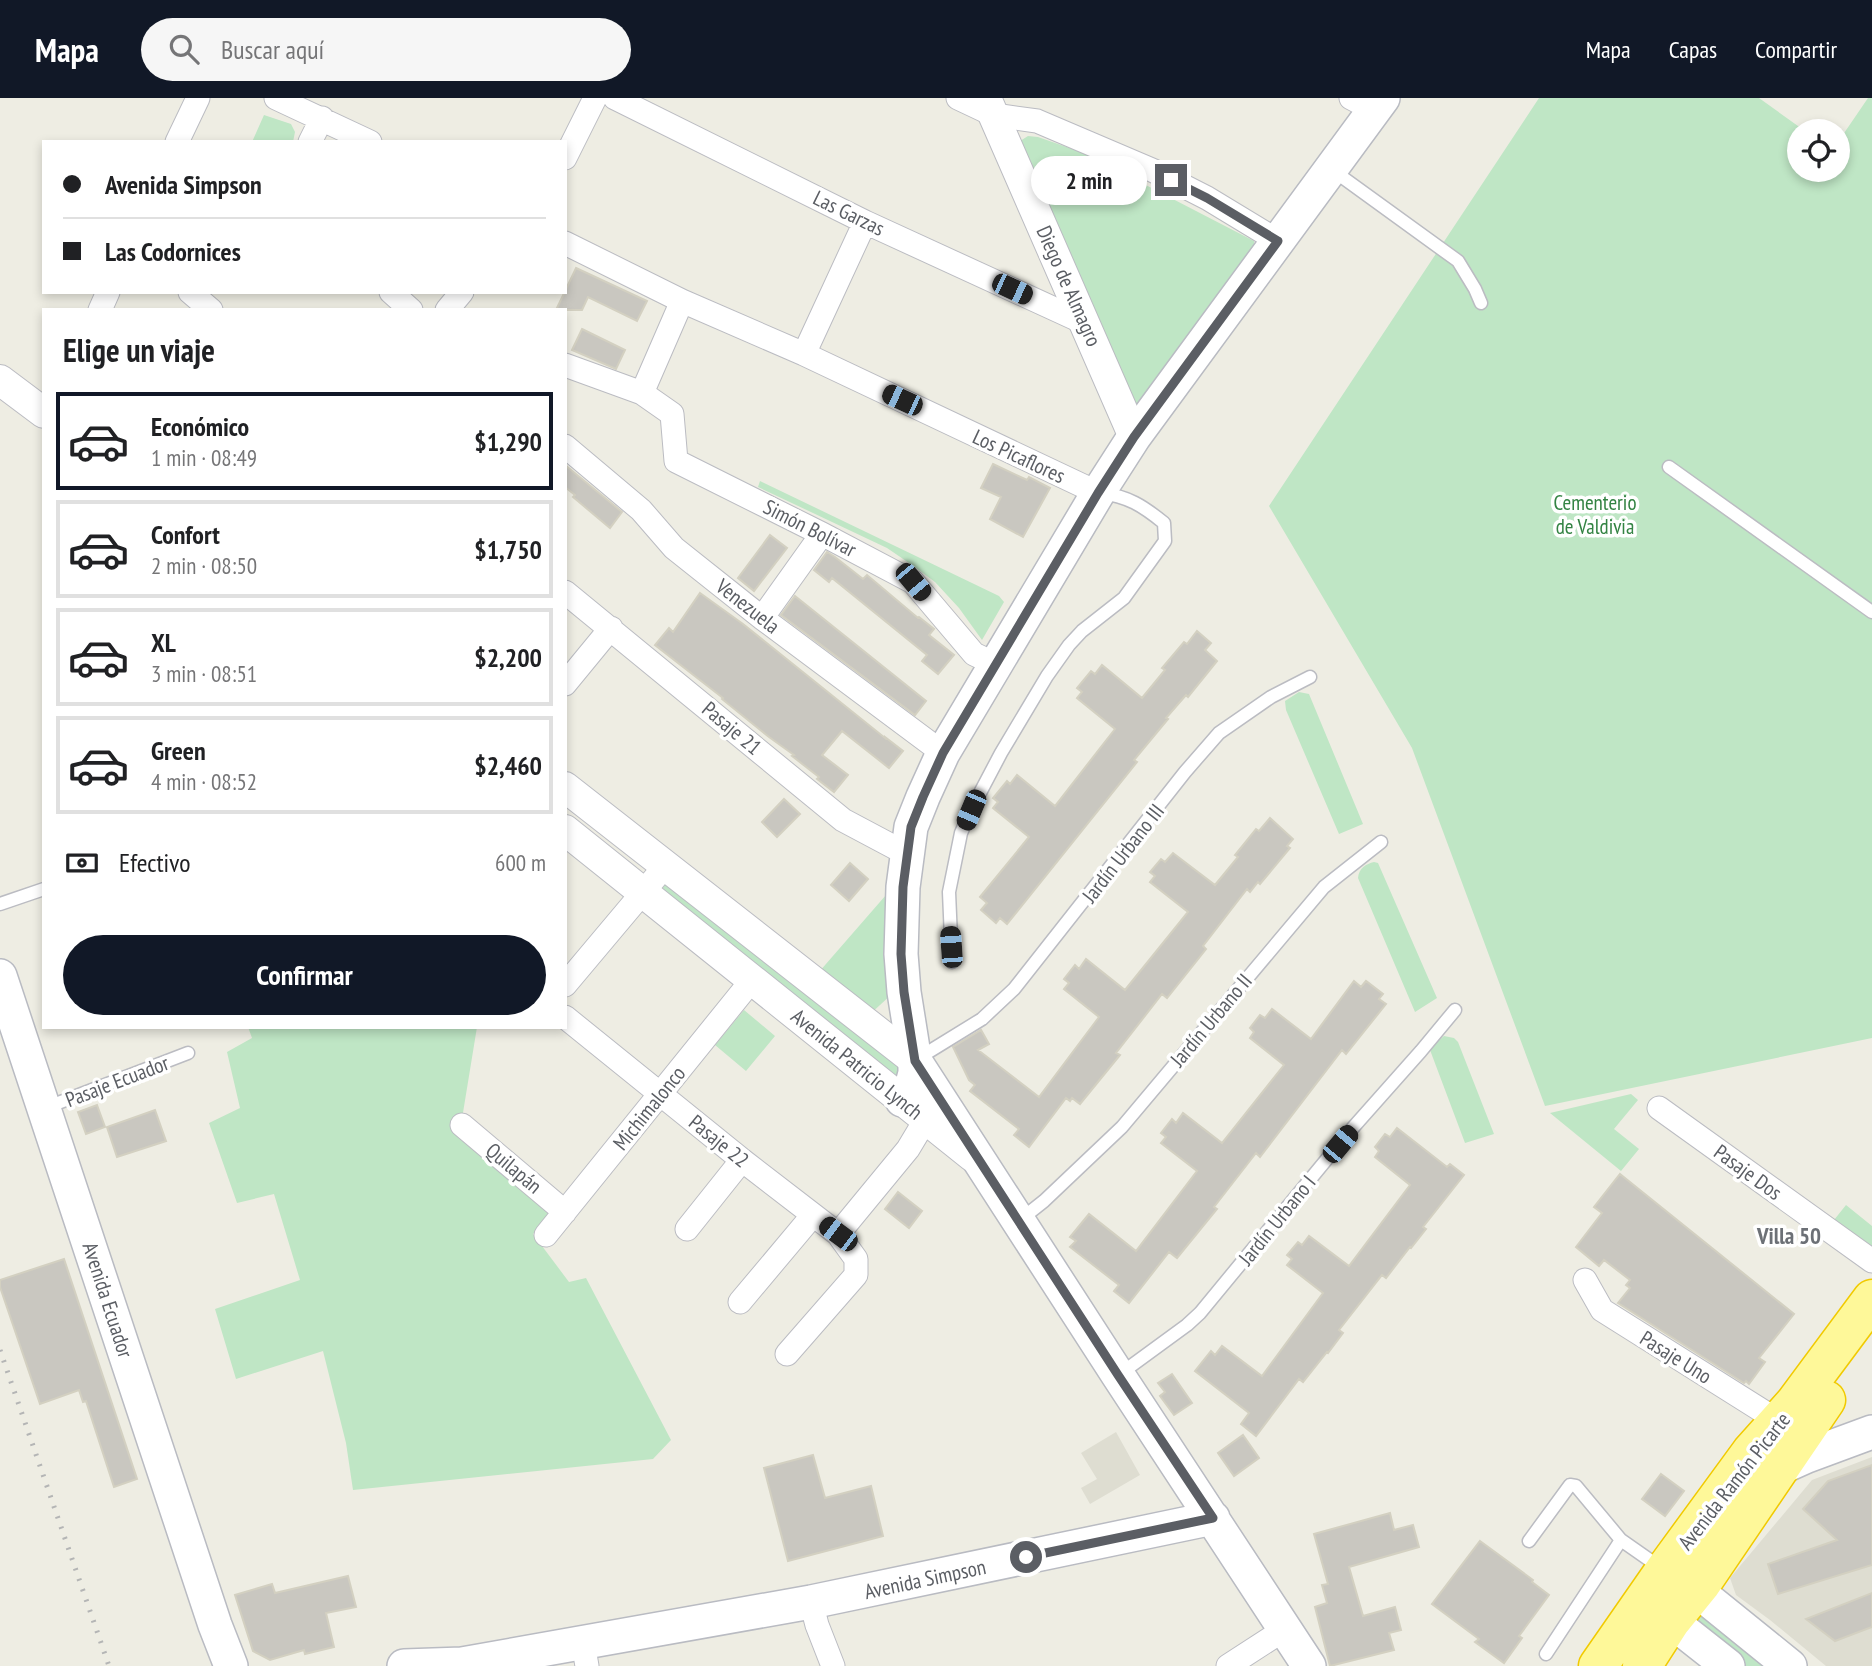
<!DOCTYPE html>
<html lang="es">
<meta charset="utf-8">
<style>
body{margin:0;font-family:"PT Sans Narrow",sans-serif;background:#f6f6f6;color:#202124;height:100vh;display:flex;flex-direction:column;font-size:26px;white-space:nowrap}
*{box-sizing:border-box;margin:0}
p{font-size:23px;color:#757577}
.icon{flex:none;width:38px;height:38px;fill:none;stroke:currentColor;stroke-width:2;stroke-linecap:round;stroke-linejoin:round}
.map{position:relative;flex:1;overflow:hidden}
.side{position:absolute;left:42px;top:210px;width:525px;height:721px;display:flex;flex-direction:column;background:#fff;border-radius:0px;box-shadow:0 4px 10px #0003}
.side>*{flex:none}
.guide{position:absolute;left:42px;top:42px;width:525px;height:154px;border-radius:0px;box-shadow:0 4px 10px #0003;display:grid;align-content:center;height:154px;padding:0 21px;background:#fff}
.buttons{position:absolute;left:1787px;top:21px;display:grid;gap:14px}
.buttons a{display:grid;place-items:center;width:63px;height:63px;border-radius:50%;background:#fff;box-shadow:0 4px 10px #0003;font-size:35px}
.end{position:absolute;width:32px;height:32px;margin:-16px;border:9px solid #5b5e64;background:#fff;box-shadow:0 0 0 4px #fff}
.from{border-radius:50%}
.bubble{position:absolute;height:49px;border-radius:24px;background:#fff;box-shadow:0 4px 10px #0003;font-size:23px;font-weight:600;line-height:49px;text-align:center}
.car{position:absolute;width:21px;height:42px;margin:-21px -10px;border-radius:9px;box-shadow:0 0 5px 2px #0007;background:linear-gradient(#222 24%,#8ab4d8 0 40%,#222 0 76%,#8ab4d8 0 86%,#222 0)}
.guide b{display:flex;align-items:center;gap:24px;height:66px;font-size:26px}
.guide b+b{border-top:2px solid #e0e0e0}
.guide i{width:18px;height:18px;background:#202124}
ul{padding:0;list-style:none}
li{display:flex;align-items:center;gap:21px;height:98px;margin:0 14px 10px;padding:0 7px;border:4px solid #e0e0e0;border-radius:0px}
li div{flex:1}
li b{display:block;font-size:26px}
li em{font-style:normal;font-weight:600}
li.active{border-color:#111827}
li>.icon{width:63px;height:63px;stroke-width:1.5}
h2{padding:0 21px;font-size:32px;line-height:84px}
.pay{display:flex;align-items:center;gap:18px;height:77px;padding:0 21px;font-size:26px}
.pay p{margin-inline-start:auto}
.button{display:flex;gap:14px;margin-top:auto;padding:14px 21px}
.button a{flex:1;height:80px;border-radius:42px;background:#111827;color:#fff;font-size:28px;font-weight:600;line-height:80px;text-align:center}
header{display:flex;align-items:center;gap:42px;box-sizing:border-box;height:98px;padding:0 35px;background:#111827;color:#fff}
header strong{font-size:33px}
nav{display:flex;gap:38px;margin-inline-start:auto;font-size:24px}
.search{width:490px;height:63px;background:#f6f6f6;display:flex;align-items:center;gap:18px;box-sizing:border-box;padding:0 24px;border-radius:38px;color:#757577;font-size:26px}
.map>svg:first-child{display:block}
.education{fill:#deddd1}
.green{fill:#bfe6c5}
.building{fill:#c9c7c0;stroke:#d3d0c1;stroke-width:2}
.lines{fill:none;stroke-linecap:round;stroke-linejoin:round}
.service-casing{stroke:#bbbcc2;stroke-width:15}
.minor-casing{stroke:#bbbcc2;stroke-width:25}
.tertiary-casing{stroke:#bbbcc2;stroke-width:32}
.secondary-casing{stroke:#b9bbc2;stroke-width:36}
.trunk-casing{stroke:#f1ca00;stroke-width:41}
.service{stroke:#fff;stroke-width:12}
.minor{stroke:#fff;stroke-width:23}
.tertiary{stroke:#fff;stroke-width:30}
.secondary{stroke:#fff;stroke-width:33}
.trunk{stroke:#fef899;stroke-width:38}
.rail{stroke:#b4b5b5;stroke-width:5;stroke-dasharray:2 9;stroke-linecap:butt}
.route{stroke:#5b5e64;stroke-width:9}
.labels{text-anchor:middle;dominant-baseline:central;stroke-width:7;stroke-linejoin:round;paint-order:stroke}
.street-label{font-size:21px;fill:#5b5e64;stroke:#fff}
.park-label{font-size:21px;fill:#338343;stroke:#fff}
.neighbourhood-label{font-size:23px;font-weight:bold;fill:#6c7076;stroke:#fff}
</style>
<header>
<strong>Mapa</strong>
<div class="search"><svg class="icon" aria-label="search" viewBox="0 0 24 24"><circle cx="10" cy="10" r="6"/><path d="M15 15l6 6"/></svg>Buscar aquí</div>
<nav><a>Mapa</a><a>Capas</a><a>Compartir</a></nav>
</header>
<div class="map">
<svg width="1872" height="1568" viewBox="0 0 1872 1568">
<rect width="100%" height="100%" fill="#eeede3"/>
<path class="education" d="M1116,1334L1140,1377L1090,1406L1081,1390L1097,1381L1081,1355Z
M1872,1359V1568H1826L1770,1522L1736,1497L1730,1480L1812,1382Z"/>
<path class="green" d="M1539,0H1759L1805,33H1799V72H1838V44L1868,0H1872V940L1545,1008L1412,650L1269,408Z
M264,17L291,26L295,34L293,44H252Z
M1028,38L1038,39L1084,55L1254,143V150L1144,305L1134,308L1017,45Z
M760,383L999,498L1004,504L982,542L959,510L935,484L912,467L887,450L758,389Z
M1299,594L1309,596L1363,726L1339,736L1286,612L1285,603Z
M1374,764L1378,765L1437,900L1415,914L1358,780C1359,770 1366,766 1374,764Z
M663,784L900,969V975L893,978L660,789Z
M886,797L892,896L868,918L819,874Z
M744,912L775,938L746,973L715,947Z
M248,929H477L460,1033L554,1115L533,1136L569,1184L586,1180L671,1342L653,1361L353,1392L346,1345L323,1253L236,1281L215,1211L300,1182L274,1096L237,1105L209,1025L240,1010L227,954L252,940Z
M1444,938L1454,940L1458,944L1494,1036L1465,1045L1430,952L1432,948Z
M1631,996L1638,1002L1614,1031L1639,1051L1621,1073L1550,1015Z
M1846,1107L1872,1128V1152L1834,1122Z
M1697,1515L1779,1568H1737L1696,1534L1694,1519Z"/>
<path class="building" d="M576,170L647,203L637,223L588,199L582,212H556Z
M582,231L625,252L616,271L572,252Z
M993,366L1027,382L1029,379L1050,390L1023,439L990,421L1001,399L981,390Z
M565,367L622,414L610,430L573,399L575,397L565,389Z
M770,437L787,450L754,493L738,480Z
M827,454L835,459L863,481L867,477L918,520L919,519L934,531L929,537L954,557L938,576L922,563L927,557L832,480L829,484L814,472Z
M700,495L743,526L885,640V639L903,653L889,670L842,633L822,657L848,677L834,694L817,681L819,679L792,658L794,657L769,639L722,601L723,600L655,547L669,530L673,534Z
M795,498L926,603L915,617L781,517Z
M1197,533L1211,545L1205,552L1217,563L1188,599L1186,597L1166,620L1168,621L1134,662L1137,664L1007,826L1000,820L996,825L981,812L987,805L980,799L1029,739L993,710L998,704L993,700L1007,683L1010,686L1017,677L1055,708L1115,631L1077,600L1082,594L1077,590L1091,573L1095,576L1102,567L1142,600L1165,572L1162,570L1184,544L1187,546Z
M784,701L800,716L777,739L762,724Z
M1270,720L1293,741L1287,748L1290,750L1260,786L1258,784L1250,794L1247,791L1203,848L1206,851L1167,900L1162,896L1116,955L1120,957L1080,1006L1072,1000L1070,1003L1066,1000L1029,1049L1014,1037L1019,1031L970,993L975,987L969,982L953,949L981,932L989,946L978,952L1039,999L1099,919L1064,891L1069,885L1064,881L1075,867L1079,871L1086,861L1125,892L1188,814L1150,784L1155,778L1150,774L1161,761L1165,764L1173,755L1215,787L1238,759L1235,757L1256,731L1259,733Z
M850,765L868,781L849,803L831,787Z
M1354,883L1361,889L1366,883L1383,896L1379,901L1386,906L1346,956L1342,952L1260,1059L1256,1055L1214,1109L1217,1111L1177,1160L1169,1154L1129,1205L1114,1193L1119,1187L1070,1149L1076,1143L1070,1139L1089,1116L1136,1153L1197,1073L1161,1045L1166,1039L1161,1035L1172,1021L1176,1025L1183,1015L1222,1045L1284,967L1250,940L1254,934L1250,930L1260,917L1265,920L1272,911L1311,941Z
M97,1007L105,1029L86,1036L78,1014Z
M155,1012L166,1043L117,1059L107,1029Z
M1397,1030L1447,1069L1450,1066L1464,1077L1423,1129L1426,1131L1411,1150L1410,1149L1386,1180L1382,1177L1339,1232L1343,1235L1328,1255L1327,1254L1303,1284L1299,1281L1256,1338L1241,1326L1249,1315L1195,1273L1211,1253L1215,1257L1222,1248L1262,1278L1323,1195L1287,1167L1292,1161L1287,1157L1298,1144L1302,1147L1309,1138L1349,1168L1410,1087L1375,1059L1379,1053L1375,1049L1385,1036L1390,1039Z
M1620,1076L1794,1216L1759,1260L1765,1264L1749,1286L1746,1283L1744,1285L1618,1205L1630,1190L1626,1187L1630,1182L1604,1162L1599,1168L1576,1149L1602,1115L1594,1109Z
M898,1094L922,1113L909,1130L885,1111Z
M64,1161L137,1381L114,1389L86,1303L83,1304L79,1292L40,1306L0,1189V1182Z
M1172,1276L1192,1305L1174,1317L1160,1298L1165,1294L1158,1285Z
M1243,1337L1259,1360L1234,1378L1218,1355Z
M813,1357L825,1400L871,1388L883,1438L788,1463L764,1370Z
M1872,1367V1467L1778,1496L1768,1466L1837,1442L1803,1411L1828,1383Z
M1661,1376L1684,1393L1665,1418L1642,1401Z
M1390,1415L1394,1432L1413,1427L1419,1449L1349,1469L1363,1518L1395,1509L1401,1532L1389,1535L1394,1552L1330,1568L1315,1509L1327,1505L1322,1487L1328,1486L1314,1436Z
M1480,1443L1533,1482L1532,1484L1549,1497L1519,1538L1522,1540L1504,1565L1475,1544L1479,1541L1432,1506Z
M348,1478L356,1509L326,1515L334,1549L305,1556L304,1552L270,1562L253,1553L235,1497L272,1486L275,1495Z
M1872,1495V1529L1835,1543L1806,1521Z"/>
<g class="lines">
<defs>
<path id="service" d="M1331,71L1458,163L1475,191L1481,205
M1669,369L1872,514
M0,806L44,791
M952,864L949,794L961,735L971,712L1001,655L1047,578L1069,547L1082,533L1124,500L1165,443L1164,425C1143,408 1128,398 1100,395
M917,961L982,921L1014,891L1185,674L1219,635L1271,599L1310,579
M45,1010L188,955
M1020,1122L1044,1103L1122,1029L1324,789L1381,744
M1120,1276L1187,1227L1200,1215L1350,1033L1421,953L1455,912
M1529,1443L1570,1387L1576,1388L1621,1442L1661,1470
M1546,1556L1621,1442"/>
<path id="minor" d="M276,0L370,44
M615,0L865,124L1085,225
M958,0L994,17L1037,23L1152,72L1207,100L1278,143
M1351,0L1374,12
M177,44L198,0
M310,44L322,20
M565,60L595,0
M565,145L682,203L804,256L1098,395
M190,194L211,212
M391,194L411,212
M100,212L108,194
M447,212L462,194
M804,256L865,124
M565,267L642,295L672,316L676,363L822,436L913,484L974,556L995,566
M642,295L682,203
M565,348L641,412L674,450L762,520L943,655
M565,494L843,722L907,756
M762,520L822,436
M565,586L611,530
M565,887L665,768
M565,919L742,1062L838,1136L856,1161V1177L787,1256
M1659,1010L1872,1163
M462,1027L565,1114
M687,1131L742,1062
M838,1136L908,1051L926,1021
M546,1137L752,882
M1585,1182L1602,1212L1780,1324
M740,1204L813,1117
M811,1504L817,1527L833,1568
M583,1545L587,1568
M1228,1568L1285,1531"/>
<path id="tertiary" d="M986,0L1134,339
M0,282L44,315
M565,689L915,963
M565,732L972,1058"/>
<path id="secondary" d="M0,878L215,1527L231,1568
M915,963L1118,1277L1309,1568
M902,1002L912,986L915,975V963L904,894L901,856L903,789L911,729L923,699L943,655L1098,395L1134,339L1383,0
M1778,1371L1807,1358L1872,1334
M1696,1492L1790,1568
M1671,1523L1728,1568
M404,1568L462,1566L811,1504L1213,1420"/>
<path id="trunk" d="M1598,1568L1664,1473L1751,1354L1794,1306L1872,1201
M1642,1568L1671,1523L1701,1486L1826,1302"/>
</defs>
<use href="#service" class="service-casing"/>
<use href="#minor" class="minor-casing"/>
<use href="#tertiary" class="tertiary-casing"/>
<use href="#secondary" class="secondary-casing"/>
<use href="#trunk" class="trunk-casing"/>
<use href="#service" class="service"/>
<use href="#minor" class="minor"/>
<use href="#tertiary" class="tertiary"/>
<use href="#secondary" class="secondary"/>
<use href="#trunk" class="trunk"/>
<path class="rail" d="M0,1252L109,1568"/>
</g>
<g class="lines">
<path class="route" d="M1026,1459L1213,1420L1118,1277L915,963L904,894L901,856L903,789L911,729L923,699L943,655L1098,395L1134,339L1278,143L1207,100L1171,82"/>
</g>
<g class="labels">
<g class="street-label">
<text transform="translate(849 115) rotate(26)">Las Garzas</text>
<text transform="translate(1069 188) rotate(66)">Diego de Almagro</text>
<text transform="translate(1019 358) rotate(25)">Los Picaflores</text>
<text transform="translate(810 430) rotate(27)">Simón Bolívar</text>
<text transform="translate(748 508) rotate(38)">Venezuela</text>
<text transform="translate(732 630) rotate(40)">Pasaje 21</text>
<text transform="translate(1123 755) rotate(-52)">Jardín Urbano III</text>
<text transform="translate(1211 922) rotate(-50)">Jardín Urbano II</text>
<text transform="translate(857 966) rotate(39)">Avenida Patricio Lynch</text>
<text transform="translate(117 983) rotate(-21)">Pasaje Ecuador</text>
<text transform="translate(649 1010) rotate(-51)">Michimalonco</text>
<text transform="translate(719 1043) rotate(39)">Pasaje 22</text>
<text transform="translate(514 1070) rotate(40)">Quilapán</text>
<text transform="translate(1748 1074) rotate(36)">Pasaje Dos</text>
<text transform="translate(1277 1122) rotate(-51)">Jardín Urbano I</text>
<text transform="translate(108 1202) rotate(72)">Avenida Ecuador</text>
<text transform="translate(1676 1259) rotate(32)">Pasaje Uno</text>
<text transform="translate(1734 1383) rotate(-52)">Avenida Ramón Picarte</text>
<text transform="translate(925 1481) rotate(-12)">Avenida Simpson</text>
</g>
<g class="park-label">
<text x="1595" y="404">Cementerio<tspan x="1595" dy="24">de Valdivia</tspan></text>
</g>
<g class="neighbourhood-label">
<text x="1789" y="1137">Villa 50</text>
</g>
</g>
</svg>
<div class="buttons">
<a><svg class="icon" aria-label="locate" viewBox="0 0 24 24"><circle cx="12" cy="12" r="6"/><path d="M12 2v4M12 18v4M2 12h4M18 12h4"/></svg></a>
</div>
<i class="end from" style="left:1026px;top:1459px"></i>
<i class="end" style="left:1171px;top:82px"></i>
<div class="bubble" style="left:1031px;top:58px;width:116px">2 min</div>
<i class="car" style="left:1012px;top:191px;rotate:115deg"></i>
<i class="car" style="left:902px;top:302px;rotate:295deg"></i>
<i class="car" style="left:913px;top:484px;rotate:140deg"></i>
<i class="car" style="left:971px;top:712px;rotate:203deg"></i>
<i class="car" style="left:951px;top:849px;rotate:356deg"></i>
<i class="car" style="left:1340px;top:1046px;rotate:40deg"></i>
<i class="car" style="left:838px;top:1136px;rotate:307deg"></i>
<div class="guide">
<b><i class="from"></i>Avenida Simpson</b>
<b><i></i>Las Codornices</b>
</div>
<section class="side">
<h2>Elige un viaje</h2>
<ul>
<li class="active"><svg class="icon" aria-label="car" viewBox="0 0 24 24"><path d="M5 17H2v-5l4-1 3-4h7l3 4 3 1v5h-3M9 17h6M6 11h13"/><circle cx="7" cy="17" r="2"/><circle cx="17" cy="17" r="2"/></svg><div><b>Económico</b><p>1 min · 08:49</p></div><em>$1,290</em></li>
<li><svg class="icon" aria-label="car" viewBox="0 0 24 24"><path d="M5 17H2v-5l4-1 3-4h7l3 4 3 1v5h-3M9 17h6M6 11h13"/><circle cx="7" cy="17" r="2"/><circle cx="17" cy="17" r="2"/></svg><div><b>Confort</b><p>2 min · 08:50</p></div><em>$1,750</em></li>
<li><svg class="icon" aria-label="car" viewBox="0 0 24 24"><path d="M5 17H2v-5l4-1 3-4h7l3 4 3 1v5h-3M9 17h6M6 11h13"/><circle cx="7" cy="17" r="2"/><circle cx="17" cy="17" r="2"/></svg><div><b>XL</b><p>3 min · 08:51</p></div><em>$2,200</em></li>
<li><svg class="icon" aria-label="car" viewBox="0 0 24 24"><path d="M5 17H2v-5l4-1 3-4h7l3 4 3 1v5h-3M9 17h6M6 11h13"/><circle cx="7" cy="17" r="2"/><circle cx="17" cy="17" r="2"/></svg><div><b>Green</b><p>4 min · 08:52</p></div><em>$2,460</em></li>
</ul>
<div class="pay"><svg class="icon" aria-label="cash" viewBox="0 0 24 24"><path d="M3 7h18v10H3z"/><circle cx="12" cy="12" r="2"/></svg>Efectivo<p>600 m</p></div>
<div class="button"><a>Confirmar</a></div>
</section>
</div>
